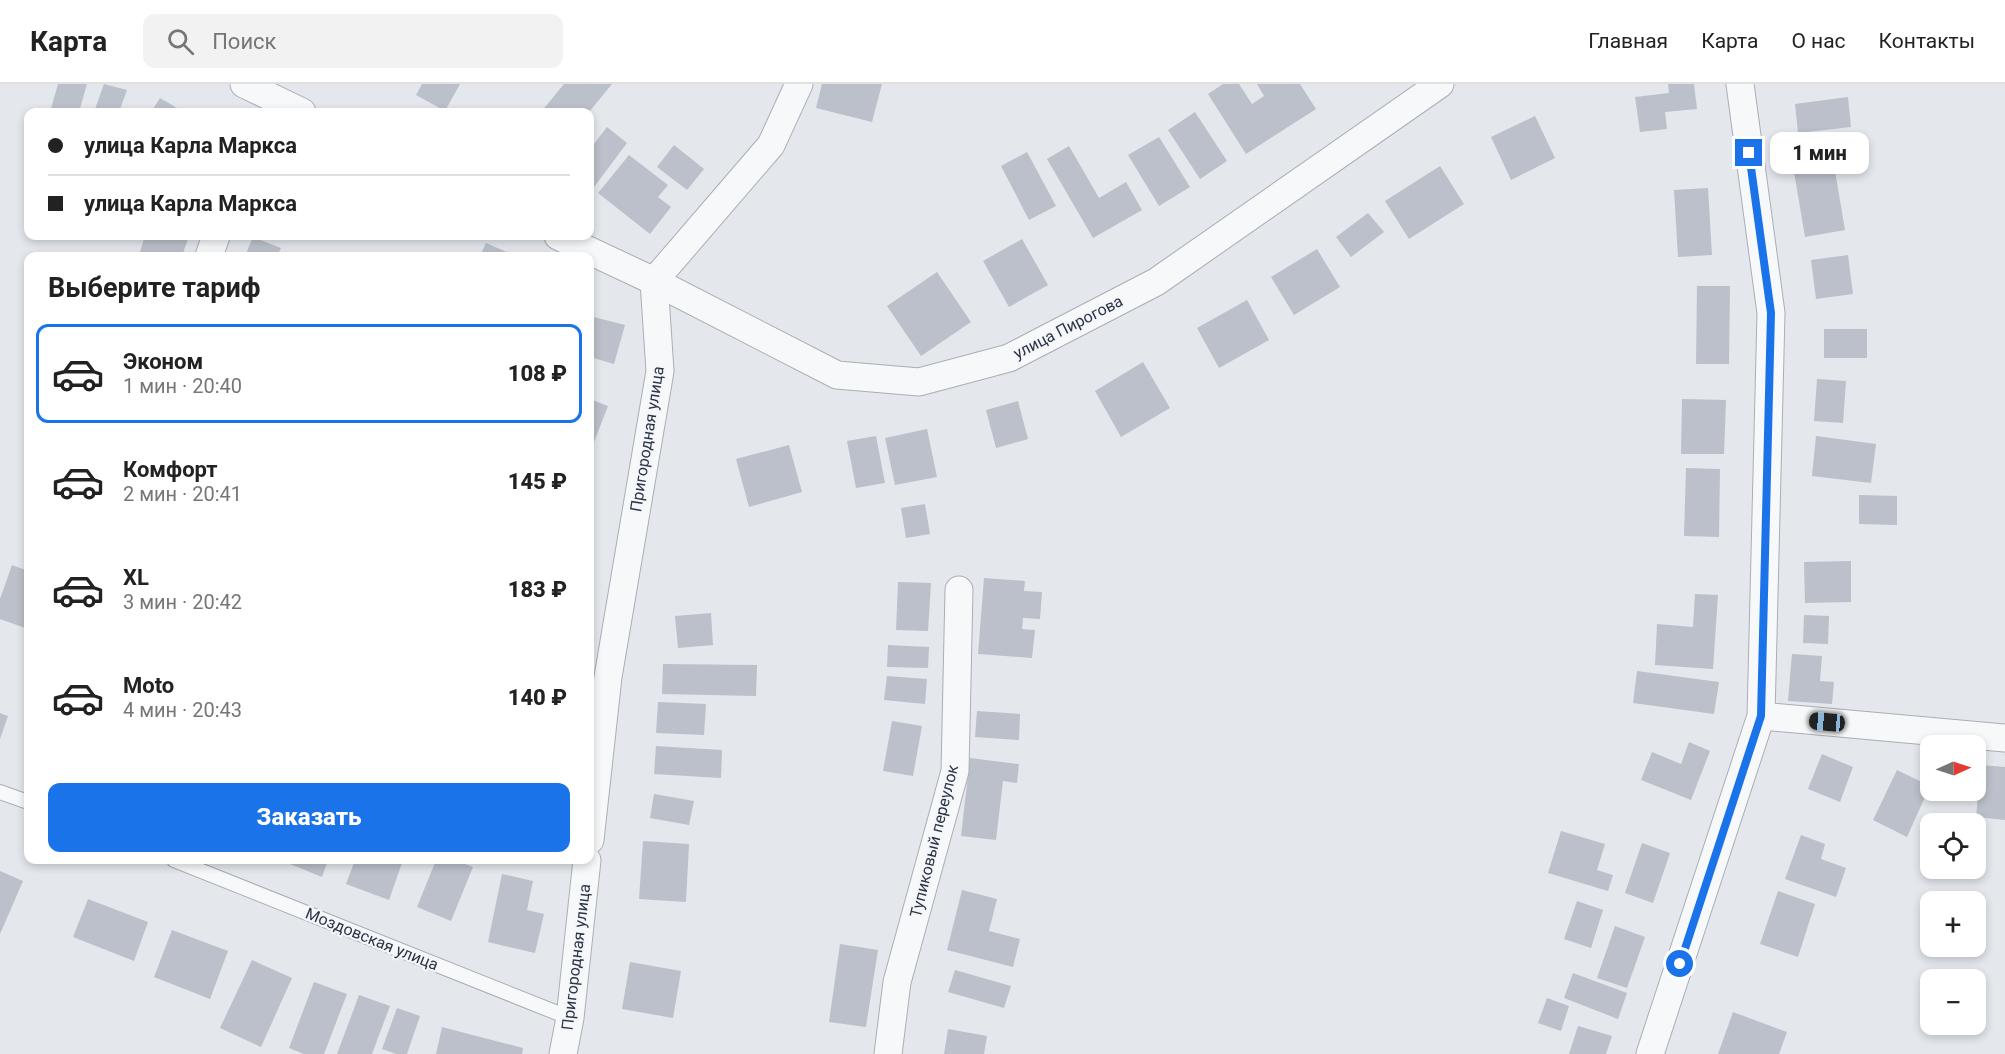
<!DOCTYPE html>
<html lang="ru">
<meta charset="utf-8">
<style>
body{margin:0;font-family:Roboto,sans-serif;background:#f2f2f2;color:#222;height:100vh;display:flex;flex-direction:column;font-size:22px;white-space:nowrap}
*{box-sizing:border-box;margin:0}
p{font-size:20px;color:#767676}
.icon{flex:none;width:33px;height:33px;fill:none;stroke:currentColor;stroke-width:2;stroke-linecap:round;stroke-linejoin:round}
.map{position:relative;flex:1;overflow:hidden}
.drawer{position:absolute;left:24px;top:168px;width:570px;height:612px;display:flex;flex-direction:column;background:#fff;border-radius:12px;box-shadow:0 3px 9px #0003}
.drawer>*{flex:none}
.hud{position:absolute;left:24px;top:24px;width:570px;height:132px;border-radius:12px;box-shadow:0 3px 9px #0003;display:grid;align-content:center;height:132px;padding:0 24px;background:#fff}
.needle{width:39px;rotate:87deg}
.tools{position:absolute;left:1920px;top:651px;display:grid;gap:12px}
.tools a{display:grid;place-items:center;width:66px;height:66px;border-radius:12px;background:#fff;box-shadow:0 3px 9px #0003;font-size:30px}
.end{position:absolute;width:27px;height:27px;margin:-14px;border:8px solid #1a73e8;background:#fff;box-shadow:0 0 0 3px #fff}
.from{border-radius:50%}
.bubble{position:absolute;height:42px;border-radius:12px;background:#fff;box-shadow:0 3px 9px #0003;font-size:20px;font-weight:800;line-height:42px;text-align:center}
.car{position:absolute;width:18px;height:36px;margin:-18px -9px;border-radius:8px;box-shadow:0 0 4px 2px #0007;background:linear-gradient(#222 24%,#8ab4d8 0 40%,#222 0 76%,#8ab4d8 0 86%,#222 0)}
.hud b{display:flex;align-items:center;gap:21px;height:57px;font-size:22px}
.hud b+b{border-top:2px solid #e0e0e0}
.hud i{width:15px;height:15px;background:#222}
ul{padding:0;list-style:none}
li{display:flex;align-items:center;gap:18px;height:99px;margin:0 12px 9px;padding:0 12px;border:3px solid transparent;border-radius:12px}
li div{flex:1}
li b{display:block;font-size:22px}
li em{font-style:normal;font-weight:800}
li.current{border-color:#1a73e8}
li>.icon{width:54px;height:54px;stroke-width:1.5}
h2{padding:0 24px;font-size:27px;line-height:72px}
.action{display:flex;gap:12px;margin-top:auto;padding:12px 24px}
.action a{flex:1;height:69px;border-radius:12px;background:#1a73e8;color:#fff;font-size:24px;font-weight:800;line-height:69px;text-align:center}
header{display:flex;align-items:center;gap:36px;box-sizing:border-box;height:84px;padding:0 30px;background:#fff;border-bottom:2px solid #e0e0e0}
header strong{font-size:28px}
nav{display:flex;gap:33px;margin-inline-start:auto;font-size:21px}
.search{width:420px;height:54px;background:#f2f2f2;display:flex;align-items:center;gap:15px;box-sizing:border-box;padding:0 21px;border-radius:12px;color:#767676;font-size:22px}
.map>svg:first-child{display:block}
.building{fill:#bbc0ca}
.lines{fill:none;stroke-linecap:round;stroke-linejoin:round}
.service-casing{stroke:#a9aeb7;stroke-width:16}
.minor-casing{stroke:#a9aeb7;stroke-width:29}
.service{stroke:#f7f8fa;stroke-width:14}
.minor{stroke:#f7f8fa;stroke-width:27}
.route{stroke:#1a73e8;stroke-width:8}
.labels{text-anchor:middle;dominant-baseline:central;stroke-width:4.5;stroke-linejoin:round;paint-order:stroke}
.street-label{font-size:16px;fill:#2b3445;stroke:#f4f6f9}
</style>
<header>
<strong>Карта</strong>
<div class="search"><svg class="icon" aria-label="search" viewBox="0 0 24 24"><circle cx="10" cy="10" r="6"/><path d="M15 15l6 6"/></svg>Поиск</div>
<nav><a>Главная</a><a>Карта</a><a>О нас</a><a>Контакты</a></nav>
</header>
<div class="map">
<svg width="2005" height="970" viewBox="0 0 2005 970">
<rect width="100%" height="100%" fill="#e4e7ec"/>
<path class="building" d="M58,0H87L79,28H50Z
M104,0L127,6L119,28H94Z
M422,0H460L445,27L416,11Z
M564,0H612L589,28H541Z
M822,0H882L872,38L816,24Z
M1223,0H1239L1252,20L1264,12L1257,0H1300L1316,25L1246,70L1208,10Z
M1668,0H1694L1697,25L1665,28L1667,45L1640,48L1635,13L1669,9Z
M1848,13L1851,43L1798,49L1795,20Z
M160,14L184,28H151Z
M1195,28L1227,77L1200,95L1168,46Z
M1535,32L1555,74L1511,96L1491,53Z
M607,43L627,59L594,103L590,100V65Z
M1159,53L1190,103L1159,122L1128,71Z
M674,61L704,85L687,106L657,83Z
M1069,62L1099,114L1126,98L1142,126L1093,154L1047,75Z
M1027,68L1056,122L1029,136L1001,82Z
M1832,69L1845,146L1805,153L1792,76Z
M629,71L668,101L658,113L671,123L650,150L598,109Z
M1440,82L1464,120L1409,155L1385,117Z
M1708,104L1712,171L1678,173L1674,106Z
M1368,129L1384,148L1351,173L1336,153Z
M145,152H189L182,172H142L139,171Z
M253,153L281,164L277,172H245Z
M1022,155L1048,201L1009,223L983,177Z
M486,159L511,170L510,172H480Z
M1317,165L1340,203L1294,231L1271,193Z
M1848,171L1853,210L1816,215L1811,176Z
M937,188L971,238L921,272L887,222Z
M1697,202H1730L1729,280H1696Z
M1247,216L1269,256L1219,284L1197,244Z
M590,232L625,241L614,280L590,273Z
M1824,245H1867V274H1824Z
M1143,278L1170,324L1121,353L1095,307Z
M1817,295L1846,297L1843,339L1814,337Z
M590,315L608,322L594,358L590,356Z
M1682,315L1726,316L1724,370H1681Z
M1018,317L1028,355L996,364L986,326Z
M927,345L937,393L895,401L885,354Z
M876,352L885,399L856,404L847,357Z
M1816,352L1876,360L1871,399L1812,392Z
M789,361L802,408L749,423L736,375Z
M1686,384L1720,385L1719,453L1684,452Z
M1859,411L1897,412V441L1859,440Z
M925,420L930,450L906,454L901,424Z
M1851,477V518L1805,519L1804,478Z
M12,481L28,487V545L0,535V515Z
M984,494L1025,497L1024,507L1042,508L1040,535L1023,534L1022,545L1035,546L1032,574L978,570Z
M898,498L931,499L928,547L896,546Z
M1695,510L1718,511L1713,585L1655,581L1657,540L1693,543Z
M711,529L713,561L678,564L675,532Z
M1804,531L1829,532L1828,560L1803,559Z
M888,561L929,563L928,584L887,583Z
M1792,570L1822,572L1820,597L1834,598L1832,620L1788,617Z
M663,580L757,581L756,612L662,610Z
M1637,587L1719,598L1714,630L1633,619Z
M887,592L927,595L925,620L884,616Z
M658,618L706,620L704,651L656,649Z
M977,627L1020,630L1019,656L975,653Z
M0,629L8,632L0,655Z
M892,637L922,642L913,692L883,687Z
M1689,658L1710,667L1691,716L1641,696L1652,668L1681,680Z
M656,662L722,666L721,694L654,690Z
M1822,670L1853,683L1840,718L1808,705Z
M970,674L1019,680L1017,699L1003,697L996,756L961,752Z
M1981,681L2005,683V736L1976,733Z
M1897,686L1930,702L1907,753L1873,736Z
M654,710L694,717L689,741L650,734Z
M1561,747L1605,760L1597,786L1613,791L1608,807L1548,789Z
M1801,751L1825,760L1821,775L1846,784L1836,813L1785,795Z
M643,757L689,760L686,818L639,815Z
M1642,759L1670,769L1653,819L1625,809Z
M291,776H328L322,793L290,780Z
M355,776H403L389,816L346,800Z
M436,776H455L473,783L451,837L417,823Z
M0,787L23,797L0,850Z
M502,790L533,797L527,826L544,830L535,869L488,858Z
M962,806L997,815L989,847L1020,855L1013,883L947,866Z
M1778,807L1815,820L1798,873L1760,860Z
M88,815L148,838L134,877L73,853Z
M1577,817L1603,826L1591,864L1564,855Z
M1615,842L1645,853L1627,904L1597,894Z
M172,846L228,867L210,915L154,893Z
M840,860L878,866L866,943L829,938Z
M252,876L292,894L261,963L220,944Z
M630,878L681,887L673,934L622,925Z
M955,886L1011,902L1004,924L948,908Z
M1573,889L1627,909L1618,935L1564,914Z
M314,898L347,910L324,970H304L289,964Z
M359,911L390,922L372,970H337Z
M1547,914L1569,922L1561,947L1538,939Z
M397,924L420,932L407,970H396L382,965Z
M1733,928L1787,948L1779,970H1718Z
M1578,942L1612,952L1606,970H1569Z
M442,943L523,964L522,970H436Z
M948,945L987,952L984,970H944Z"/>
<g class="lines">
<defs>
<path id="service" d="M0,708L28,718
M174,776L570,934"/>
<path id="minor" d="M244,0L302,28
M558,152L654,197L837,291L919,298L1009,274L1156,198L1440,0
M209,172L216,152
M1761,632L2005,654
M590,756L608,593L660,287L654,197L771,61L799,0
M563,970L570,934L587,776
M888,970L897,898L955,687L959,506
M1650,970L1761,632L1771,229L1740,0"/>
</defs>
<use href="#service" class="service-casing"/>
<use href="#minor" class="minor-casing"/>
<use href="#service" class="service"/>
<use href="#minor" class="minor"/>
</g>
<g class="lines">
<path class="route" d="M1680,880L1761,632L1771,229L1749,69"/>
</g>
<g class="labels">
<g class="street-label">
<text transform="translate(1068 243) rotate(-27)">улица Пирогова</text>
<text transform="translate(647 355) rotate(-81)">Пригородная улица</text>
<text transform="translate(934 757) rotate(-76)">Тупиковый переулок</text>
<text transform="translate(372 855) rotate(22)">Моздовская улица</text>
<text transform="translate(576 873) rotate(-83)">Пригородная улица</text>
</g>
</g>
</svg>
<div class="tools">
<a><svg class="needle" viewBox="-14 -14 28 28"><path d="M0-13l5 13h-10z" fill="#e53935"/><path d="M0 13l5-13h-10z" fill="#767676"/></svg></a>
<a><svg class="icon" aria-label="locate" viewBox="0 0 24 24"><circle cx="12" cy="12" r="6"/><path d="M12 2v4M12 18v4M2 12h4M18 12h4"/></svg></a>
<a>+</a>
<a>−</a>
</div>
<i class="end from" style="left:1680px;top:880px"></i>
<i class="end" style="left:1749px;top:69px"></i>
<div class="bubble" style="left:1770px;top:48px;width:99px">1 мин</div>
<i class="car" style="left:1827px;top:638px;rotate:275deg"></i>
<div class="hud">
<b><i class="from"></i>улица Карла Маркса</b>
<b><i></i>улица Карла Маркса</b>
</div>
<section class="drawer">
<h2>Выберите тариф</h2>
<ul>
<li class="current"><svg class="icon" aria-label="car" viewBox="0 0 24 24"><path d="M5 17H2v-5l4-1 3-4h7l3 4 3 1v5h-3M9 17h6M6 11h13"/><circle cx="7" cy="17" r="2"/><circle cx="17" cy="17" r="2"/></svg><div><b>Эконом</b><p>1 мин · 20:40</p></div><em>108 ₽</em></li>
<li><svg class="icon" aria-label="car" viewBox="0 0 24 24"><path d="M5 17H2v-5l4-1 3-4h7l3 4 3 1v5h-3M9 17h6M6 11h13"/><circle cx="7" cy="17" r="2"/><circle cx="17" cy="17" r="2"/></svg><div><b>Комфорт</b><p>2 мин · 20:41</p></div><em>145 ₽</em></li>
<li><svg class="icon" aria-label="car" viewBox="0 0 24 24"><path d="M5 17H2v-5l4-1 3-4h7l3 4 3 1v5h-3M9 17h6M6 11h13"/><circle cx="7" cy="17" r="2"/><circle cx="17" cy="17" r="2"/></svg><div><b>XL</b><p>3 мин · 20:42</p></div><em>183 ₽</em></li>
<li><svg class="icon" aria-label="car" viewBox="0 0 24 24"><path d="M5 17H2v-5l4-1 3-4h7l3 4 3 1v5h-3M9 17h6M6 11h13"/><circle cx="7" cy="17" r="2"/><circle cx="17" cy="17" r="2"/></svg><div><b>Moto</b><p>4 мин · 20:43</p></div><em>140 ₽</em></li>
</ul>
<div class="action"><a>Заказать</a></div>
</section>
</div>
